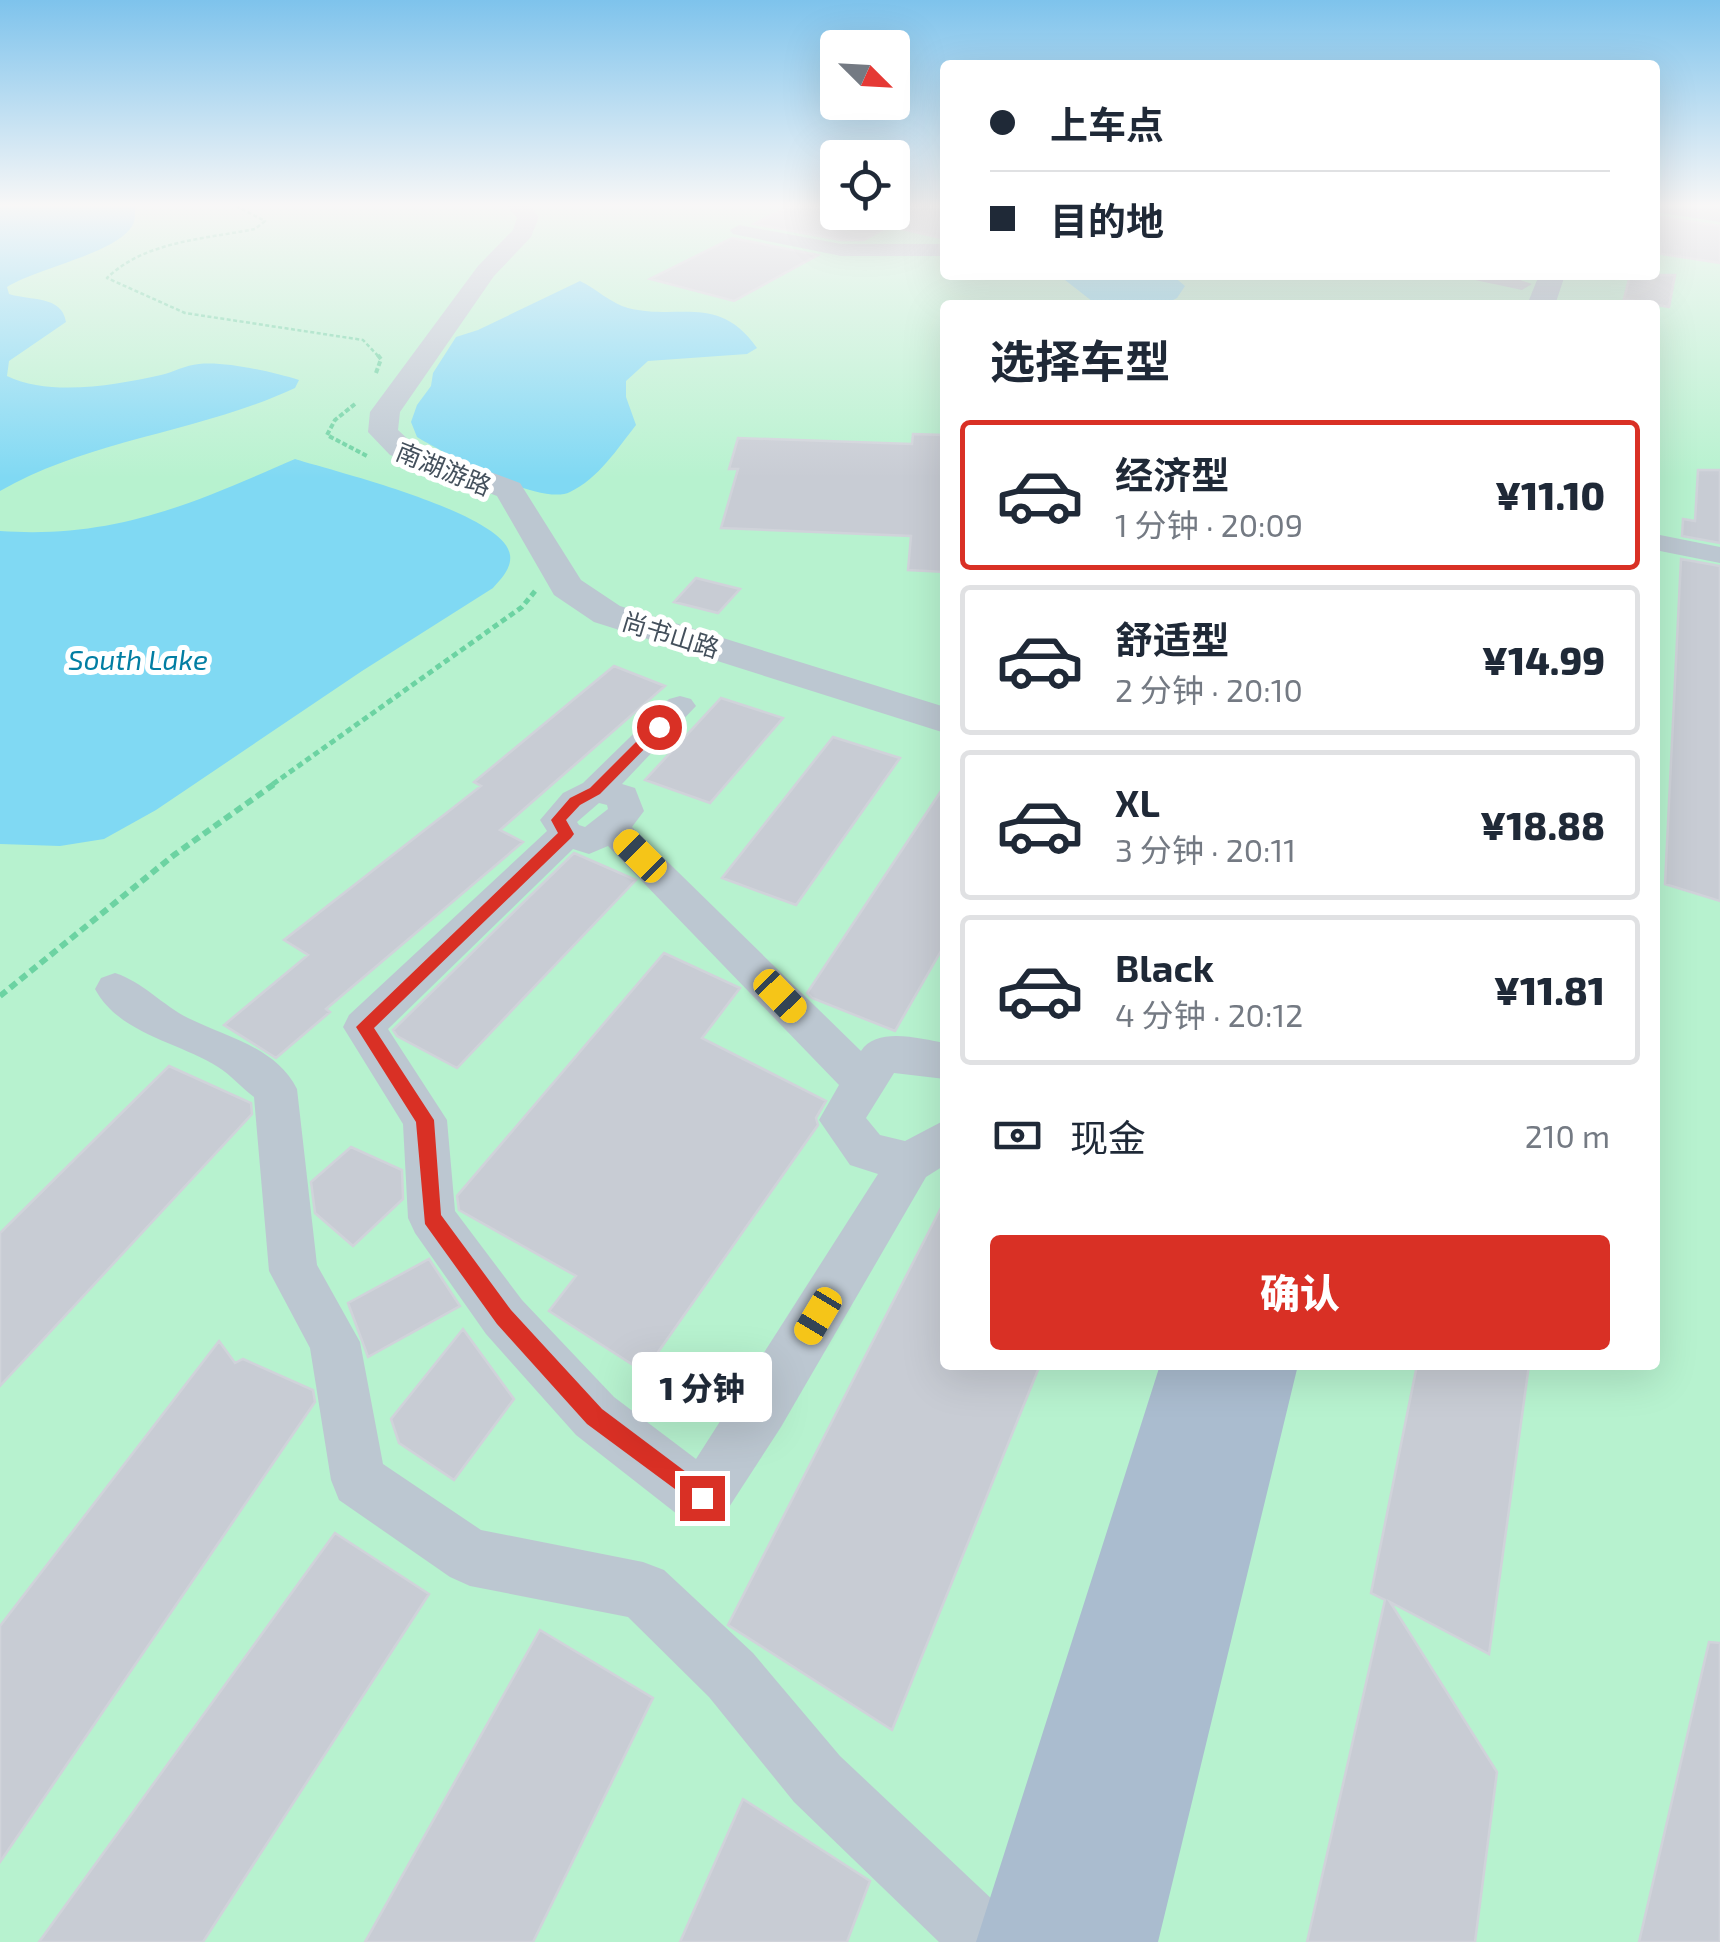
<!DOCTYPE html>
<html lang="zh">
<meta charset="utf-8">
<style>
body{margin:0;font-family:"Exo 2","Noto Sans SC",sans-serif;background:#f2f2f3;color:#1f2937;height:100vh;display:flex;flex-direction:column;font-size:38px;white-space:nowrap}
*{box-sizing:border-box;margin:0}
p{font-size:32px;color:#747a83}
.icon{flex:none;width:55px;height:55px;fill:none;stroke:currentColor;stroke-width:2;stroke-linecap:round;stroke-linejoin:round}
.map{position:relative;flex:1;overflow:hidden}
.panel{position:absolute;left:940px;top:300px;width:720px;height:1070px;display:flex;flex-direction:column;background:#fff;border-radius:10px;box-shadow:0 10px 40px #0002}
.panel>*{flex:none}
.hud{position:absolute;left:940px;top:60px;width:720px;height:220px;border-radius:10px;box-shadow:0 10px 40px #0002;display:grid;align-content:center;height:220px;padding:0 50px;background:#fff}
.needle{width:65px;rotate:114deg}
.controls{position:absolute;left:820px;top:30px;display:grid;gap:20px}
.controls a{display:grid;place-items:center;width:90px;height:90px;border-radius:10px;background:#fff;box-shadow:0 10px 40px #0002;font-size:50px}
.end{position:absolute;width:45px;height:45px;margin:-22px;border:12px solid #d93025;background:#fff;box-shadow:0 0 0 5px #fff}
.from{border-radius:50%}
.bubble{position:absolute;height:70px;border-radius:10px;background:#fff;box-shadow:0 10px 40px #0002;font-size:32px;font-weight:800;line-height:70px;text-align:center}
.car{position:absolute;width:30px;height:60px;margin:-30px -15px;border-radius:12px;box-shadow:0 0 8px 2px #0007;background:linear-gradient(#f5c518 24%,#345 0 40%,#f5c518 0 76%,#345 0 86%,#f5c518 0)}
.hud b{display:flex;align-items:center;gap:35px;height:95px;font-size:38px}
.hud b+b{border-top:2px solid #e0e1e3}
.hud i{width:25px;height:25px;background:#1f2937}
ul{padding:0;list-style:none}
li{display:flex;align-items:center;gap:30px;height:150px;margin:0 20px 15px;padding:0 30px;border:5px solid #e0e1e3;border-radius:10px}
li div{flex:1}
li b{display:block;font-size:38px}
li em{font-style:normal;font-weight:800}
li.on{border-color:#d93025}
li>.icon{width:90px;height:90px;stroke-width:1.5}
h2{padding:0 50px;font-size:45px;line-height:120px}
.pay{display:flex;align-items:center;gap:25px;height:110px;padding:0 50px;font-size:38px}
.pay p{margin-inline-start:auto}
.button{display:flex;gap:20px;margin-top:auto;padding:20px 50px}
.button a{flex:1;height:115px;border-radius:10px;background:#d93025;color:#fff;font-size:40px;font-weight:800;line-height:115px;text-align:center}
.map>svg:first-child{display:block}
.green{fill:#b7f2cf;fill-rule:evenodd}
.water{fill:#80d9f3}
.building{fill:#c8ccd4;stroke:#d0d3da;stroke-width:2.5}
.lines{fill:none;stroke-linecap:round;stroke-linejoin:round}
.path-far3{stroke:#6cd3a2;stroke-width:2.5;stroke-dasharray:4 2.5;stroke-linecap:butt}
.path-far2{stroke:#6cd3a2;stroke-width:4;stroke-dasharray:5 2.5;stroke-linecap:butt}
.path-far1{stroke:#6cd3a2;stroke-width:5;stroke-dasharray:6 4;stroke-linecap:butt}
.path{stroke:#6cd3a2;stroke-width:6;stroke-dasharray:8 5;stroke-linecap:butt}
.minor{fill:#bcc7d1;fill-rule:evenodd}
.tertiary{fill:#bcc7d1;fill-rule:evenodd}
.primary{fill:#aabccf;fill-rule:evenodd}
.route{fill:#d93025}
.labels{text-anchor:middle;dominant-baseline:central;stroke-width:10;stroke-linejoin:round;paint-order:stroke}
.far-street-label{font-size:25px;fill:#44505c;stroke:#fff}
.far-water-label{font-size:28px;font-style:italic;fill:#027ea3;stroke:#fff}
</style>
<div class="map">
<svg width="1720" height="1942" viewBox="0 0 1720 1942">
<rect width="100%" height="100%" fill="#f0eded"/>
<path class="green" d="M0,206H837L838,212H892L893,206H945V275H1655V206H1720V1942H0ZM945,305H1655V1365H945Z"/>
<path class="water" d="M0,206H135C135,214 136,222 130,229C111,254 38,268 7,287L9,294C30,301 62,295 66,322L9,361L7,376C51,397 116,385 161,375C174,372 185,365 199,364C225,361 273,372 299,380L295,388C201,432 91,439 0,491Z
M1069,275H1172L1185,286L1177,298L1163,305H1097L1065,280Z
M580,281C595,288 612,304 628,308C680,321 718,293 757,348L747,354L648,361L626,381V397L636,425C618,448 598,479 570,492C541,507 444,453 417,437L411,422L417,405L431,386L433,373L456,337L478,330Z
M295,459C333,471 505,513 510,555C512,568 501,579 493,588L362,671L156,810L104,839L60,846L0,844V531C114,539 192,504 295,459Z"/>
<path class="building" d="M790,206H838V212H892V206H945V239L889,226L864,240H841L754,224Z
M1655,216L1720,226V263L1655,253Z
M732,238L818,255L734,301L650,279Z
M1630,275H1675L1669,307L1624,299Z
M913,434L945,435V572L908,570L911,536L721,528L738,469H729L738,438L912,444Z
M1698,470H1720V543L1682,536L1683,519L1695,521Z
M1681,559L1720,566V901L1665,884Z
M696,578L740,589L718,613L674,602Z
M614,666L665,686L500,830L523,842L326,1009L330,1012L276,1058L224,1025L308,955L284,940L481,786L474,782Z
M721,698L783,718L710,803L645,780Z
M833,737L900,758L796,905L722,878Z
M945,785V944L895,1031L812,998L807,993Z
M574,853L636,880L457,1068L397,1036L393,1030Z
M664,953L740,988L702,1038L826,1101L816,1118L818,1125L644,1372L549,1311L576,1276L459,1210L457,1196Z
M169,1066L251,1103L252,1114L0,1386V1233Z
M351,1147L402,1170L403,1199L353,1246L315,1213L311,1182Z
M945,1200V1365H1040L892,1730L728,1625Z
M429,1259L460,1306L368,1357L348,1303Z
M463,1329L514,1399L454,1480L399,1443L391,1419Z
M219,1341L235,1363L243,1359L313,1390L315,1402L0,1862V1626Z
M1417,1365H1529L1489,1654L1390,1602L1497,1772L1475,1942H1307L1385,1600L1371,1593Z
M335,1533L429,1594L203,1942H39Z
M540,1630L653,1698L533,1942H365Z
M1709,1642L1720,1643V1942H1639Z
M743,1799L870,1881L847,1942H680Z"/>
<g class="lines">
<path class="path-far3" d="M236,206L265,221L255,229C205,239 145,241 107,278L185,313L363,340L379,357"/>
<path class="path-far2" d="M376,373L381,359L377,354
M355,404L335,420L327,435L367,456"/>
<path class="path-far1" d="M273,784L522,607L536,590"/>
<path class="path" d="M0,996L174,855L277,782"/>
<path class="minor" d="M739,225L841,244H945V256H841L733,234L730,230Z
M1467,275H1506L1532,284L1522,290L1470,279Z
M1655,534L1720,547V563L1655,550Z
M680,696L691,699L696,706L622,784L635,788L644,811L632,827L861,1051C877,1026 921,1039 945,1043V1079L894,1073L866,1118L880,1135L905,1141L945,1120V1165L926,1177L781,1427L722,1518L702,1526L682,1518L576,1435L486,1334L415,1233L408,1218L403,1124L343,1027L349,1015L547,831L540,820L563,793L583,783L669,699ZM599,803L607,805L608,809L585,827L579,825L577,822ZM608,846L839,1085L819,1120L850,1165L878,1174L696,1459L614,1397L522,1300L455,1211L447,1120L388,1029L573,849L589,854Z
M115,973C143,982 162,1005 188,1018C226,1037 276,1047 297,1089L317,1265L360,1342L383,1464L481,1530L643,1562L664,1570L753,1653L840,1756L1012,1918L1023,1942H939L794,1802L709,1697L628,1617L470,1586L450,1577L339,1500L331,1480L310,1348L269,1271L254,1097C242,1088 231,1075 218,1067C179,1042 119,1034 95,989L101,978Z"/>
<path class="tertiary" d="M507,206H530L539,217L531,237L494,276L400,412L398,430L412,443L520,483L581,580L620,606L945,707V733L594,622L554,595L497,496L390,455L368,432L370,412L478,266L513,230L517,218Z
M1655,206L1720,208V222L1655,212Z"/>
<path class="primary" d="M1539,275H1565L1555,305H1527Z
M1160,1365H1298L1158,1942H976Z"/>
</g>
<linearGradient id="sky" x2="0" y2="1"><stop stop-color="#7ec3ec"/><stop offset="0.43" stop-color="#f8f7f7"/><stop offset="1" stop-color="#f8f7f7" stop-opacity="0"/></linearGradient>
<rect width="1720" height="478" fill="url(#sky)"/>
<path class="route" d="M654,724L666,727L600,794L580,805L566,820L574,834L571,838L374,1028L434,1120L441,1215L511,1310L602,1409L710,1490L713,1498L710,1506L702,1509L587,1424L497,1324L425,1224L416,1122L356,1027L558,833L551,820L570,798L590,788Z"/>
<g class="labels">
<g class="far-street-label">
<text transform="translate(444 468) rotate(22)">南湖游路</text>
<text transform="translate(671 634) rotate(17)">尚书山路</text>
</g>
<g class="far-water-label">
<text x="138" y="659">South Lake</text>
</g>
</g>
</svg>
<div class="controls">
<a><svg class="needle" viewBox="-14 -14 28 28"><path d="M0-13l5 13h-10z" fill="#e53935"/><path d="M0 13l5-13h-10z" fill="#747a83"/></svg></a>
<a><svg class="icon" aria-label="locate" viewBox="0 0 24 24"><circle cx="12" cy="12" r="6"/><path d="M12 2v4M12 18v4M2 12h4M18 12h4"/></svg></a>
</div>
<i class="end from" style="left:659px;top:727px"></i>
<i class="end" style="left:702px;top:1498px"></i>
<div class="bubble" style="left:632px;top:1352px;width:140px">1 分钟</div>
<i class="car" style="left:640px;top:856px;rotate:315deg"></i>
<i class="car" style="left:780px;top:996px;rotate:136deg"></i>
<i class="car" style="left:818px;top:1316px;rotate:211deg"></i>
<div class="hud">
<b><i class="from"></i>上车点</b>
<b><i></i>目的地</b>
</div>
<section class="panel">
<h2>选择车型</h2>
<ul>
<li class="on"><svg class="icon" aria-label="car" viewBox="0 0 24 24"><path d="M5 17H2v-5l4-1 3-4h7l3 4 3 1v5h-3M9 17h6M6 11h13"/><circle cx="7" cy="17" r="2"/><circle cx="17" cy="17" r="2"/></svg><div><b>经济型</b><p>1 分钟 · 20:09</p></div><em>¥11.10</em></li>
<li><svg class="icon" aria-label="car" viewBox="0 0 24 24"><path d="M5 17H2v-5l4-1 3-4h7l3 4 3 1v5h-3M9 17h6M6 11h13"/><circle cx="7" cy="17" r="2"/><circle cx="17" cy="17" r="2"/></svg><div><b>舒适型</b><p>2 分钟 · 20:10</p></div><em>¥14.99</em></li>
<li><svg class="icon" aria-label="car" viewBox="0 0 24 24"><path d="M5 17H2v-5l4-1 3-4h7l3 4 3 1v5h-3M9 17h6M6 11h13"/><circle cx="7" cy="17" r="2"/><circle cx="17" cy="17" r="2"/></svg><div><b>XL</b><p>3 分钟 · 20:11</p></div><em>¥18.88</em></li>
<li><svg class="icon" aria-label="car" viewBox="0 0 24 24"><path d="M5 17H2v-5l4-1 3-4h7l3 4 3 1v5h-3M9 17h6M6 11h13"/><circle cx="7" cy="17" r="2"/><circle cx="17" cy="17" r="2"/></svg><div><b>Black</b><p>4 分钟 · 20:12</p></div><em>¥11.81</em></li>
</ul>
<div class="pay"><svg class="icon" aria-label="cash" viewBox="0 0 24 24"><path d="M3 7h18v10H3z"/><circle cx="12" cy="12" r="2"/></svg>现金<p>210 m</p></div>
<div class="button"><a>确认</a></div>
</section>
</div>
